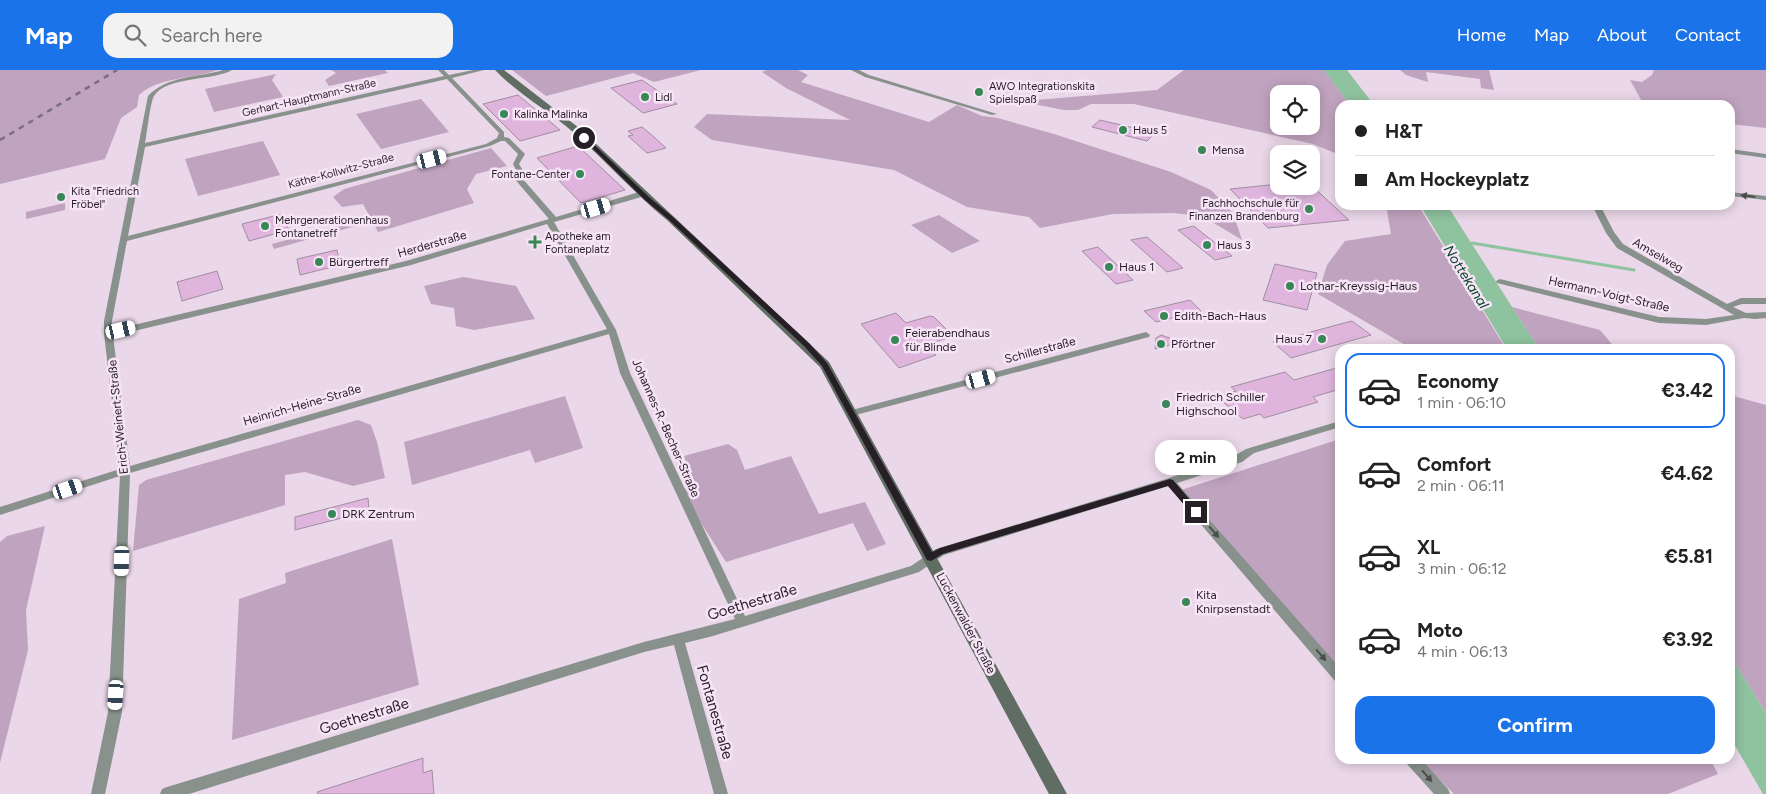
<!DOCTYPE html>
<meta charset="utf-8">
<style>
body{margin:0;font-family:Figtree,sans-serif;background:#f2f2f2;color:#222;height:100vh;display:flex;flex-direction:column;font-size:19px;white-space:nowrap}
*{box-sizing:border-box;margin:0}
p{font-size:16px;color:#767676}
.icon{flex:none;width:28px;height:28px;fill:none;stroke:currentColor;stroke-width:2;stroke-linecap:round;stroke-linejoin:round}
.map{position:relative;flex:1;overflow:hidden}
.side{position:absolute;left:1335px;top:274px;width:400px;height:420px;display:flex;flex-direction:column;background:#fff;border-radius:15px;box-shadow:0 2px 12px #0003}
.side>*{flex:none}
.hud{position:absolute;left:1335px;top:30px;width:400px;height:110px;border-radius:15px;box-shadow:0 2px 12px #0003;display:grid;align-content:center;height:110px;padding:0 20px;background:#fff}
.buttons{position:absolute;left:1270px;top:15px;display:grid;gap:10px}
.buttons a{display:grid;place-items:center;width:50px;height:50px;border-radius:10px;background:#fff;box-shadow:0 2px 12px #0003;font-size:25px}
.end{position:absolute;width:22px;height:22px;margin:-11px;border:6px solid #261f26;background:#fff;box-shadow:0 0 0 2px #fff}
.from{border-radius:50%}
.bubble{position:absolute;height:35px;border-radius:15px;background:#fff;box-shadow:0 2px 12px #0003;font-size:16px;font-weight:700;line-height:35px;text-align:center}
.car{position:absolute;width:15px;height:30px;margin:-15px -8px;border-radius:6px;box-shadow:0 0 4px 1px #0007;background:linear-gradient(#fff 24%,#345 0 40%,#fff 0 76%,#345 0 86%,#fff 0)}
.hud b{display:flex;align-items:center;gap:18px;height:48px;font-size:19px}
.hud b+b{border-top:1px solid #e0e0e0}
.hud i{width:12px;height:12px;background:#222}
ul{padding:9px 0 0;list-style:none}
li{display:flex;align-items:center;gap:15px;height:75px;margin:0 10px 8px;padding:0 10px;border:2px solid transparent;border-radius:15px}
li div{flex:1}
li b{display:block;font-size:19px}
li em{font-style:normal;font-weight:700}
li.on{border-color:#1a73e8}
li>.icon{width:45px;height:45px;stroke-width:1.5}
.action{display:flex;gap:10px;margin-top:auto;padding:10px 20px}
.action a{flex:1;height:58px;border-radius:15px;background:#1a73e8;color:#fff;font-size:20px;font-weight:700;line-height:58px;text-align:center}
header{display:flex;align-items:center;gap:30px;box-sizing:border-box;height:70px;padding:0 25px;background:#1a73e8;color:#fff}
header strong{font-size:24px}
nav{display:flex;gap:28px;margin-inline-start:auto;font-size:18px}
.search{width:350px;height:45px;background:#f2f2f2;display:flex;align-items:center;gap:12px;box-sizing:border-box;padding:0 18px;border-radius:15px;color:#767676;font-size:19px}
.map>svg:first-child{display:block}
.green{fill:#c0a3bf;fill-rule:evenodd}
.water{fill:#8fc29f}
.lines{fill:none;stroke-linecap:round;stroke-linejoin:round}
.stream{stroke:#8fc29f;stroke-width:3}
.building{fill:#dfb5de;stroke:#a08e9f}
.street{fill:#88918b;fill-rule:evenodd}
.secondary{fill:#606d63;fill-rule:evenodd}
.rail{stroke:#7a6e79;stroke-width:2.5;stroke-dasharray:5.5 5.5;stroke-linecap:butt}
.oneway{fill:#4d4d4e}
.route{fill:#261f26}
.poi-dot{fill:#378757;stroke:#f7e4f7;stroke-width:2}
.labels{text-anchor:middle;dominant-baseline:central;stroke-width:5;stroke-linejoin:round;paint-order:stroke}
.far-poi-label{font-size:11px;fill:#261f26;stroke:#f7e4f7;text-anchor:start}
.far-street-label{font-size:11px;fill:#261f26;stroke:#f7e4f7}
.street-label{font-size:12px;fill:#261f26;stroke:#f7e4f7}
.poi-label{font-size:12px;fill:#261f26;stroke:#f7e4f7;text-anchor:start}
.water-label{font-size:14px;font-style:italic;fill:#054525;stroke:#f7e4f7}
.near-street-label{font-size:15px;fill:#261f26;stroke:#f7e4f7}
</style>
<header>
<strong>Map</strong>
<div class="search"><svg class="icon" aria-label="search" viewBox="0 0 24 24"><circle cx="10" cy="10" r="6"/><path d="M15 15l6 6"/></svg>Search here</div>
<nav><a>Home</a><a>Map</a><a>About</a><a>Contact</a></nav>
</header>
<div class="map">
<svg width="1766" height="724" viewBox="0 0 1766 724">
<rect width="100%" height="100%" fill="#ead7e9"/>
<path class="green" d="M0,0H218C193,9 158,7 139,25L137,37L121,48L105,89L0,114Z
M331,0H385L388,3L329,16L325,10L336,3Z
M512,0H701L654,12L633,3L546,26Z
M766,0H798L808,5L801,12L929,52L957,35L982,46L998,48L1054,64L1171,102L1211,120L1233,143L1242,170L1202,146L1172,143L1113,144L1040,158L1029,147L967,137L894,100L712,70L694,57L707,44L850,50L786,18L762,2Z
M1184,0H1324L1350,35H1340V85L1313,74L1134,34H1091L1078,40H1064L1018,31L1024,27L1035,30L1157,20ZM1279,24H1311V56H1279Z
M1400,0H1489L1494,20L1481,18L1480,9L1426,2L1428,12L1406,5Z
M1654,0H1766V58L1730,54V35H1644L1630,10L1642,12L1652,5Z
M276,4L272,10L283,27L214,42L205,19Z
M421,29L449,62L381,79L356,44Z
M263,71L280,105L198,126L185,89Z
M491,78L507,96L476,104L467,119L474,133L378,162L363,134L342,137L333,127L344,119Z
M65,133V140L26,149V142Z
M1386,135H1418L1506,279H1412L1318,224L1327,195L1345,171L1391,164Z
M939,145L980,171L952,183L911,155Z
M363,149L366,153L274,179L272,174Z
M463,207L516,216L535,249L474,260L456,256L454,238L431,234L424,216Z
M1512,237L1600,260L1616,279H1539Z
M1730,325L1766,335V643L1730,585Z
M565,326L583,378L535,393L530,380L412,415L404,372Z
M358,350L371,355L377,372L385,408L353,416L305,402L285,405V435L133,481L139,415L146,410Z
M1340,369V602L1178,421Z
M728,374L737,380L745,400L791,386L819,444L865,432L886,474L867,481L853,453L726,492L680,420L694,416L684,386Z
M45,456L26,540L28,580L0,693V472L7,466Z
M392,469L419,615L232,670L239,529L286,513L285,503Z
M1419,689H1710L1718,704L1668,724H1454Z"/>
<path class="water" d="M1324,0H1347L1374,35H1350Z
M1420,135H1447L1539,279H1507Z
M1730,585L1766,643V724H1763L1730,667Z"/>
<g class="lines">
<path class="stream" d="M1472,173L1634,200"/>
</g>
<path class="building" d="M642,10L677,34L643,43L611,18Z
M518,25L560,60L520,71L483,34Z
M1100,50L1155,63L1147,71L1092,57Z
M642,57L654,67L666,78L647,83L628,66L633,65L628,61Z
M578,76L625,120L581,133L537,88Z
M1279,114V116H1312L1349,150L1268,158L1230,119Z
M282,144L289,160L249,171L242,154Z
M1194,156L1196,158L1232,186L1215,190L1178,160Z
M1147,167L1183,198L1167,202L1131,170Z
M1098,177L1100,179L1133,210L1116,214L1082,181Z
M337,180L340,195L300,205L297,189Z
M1275,194L1317,203L1307,240L1263,230Z
M217,201L223,219L182,231L177,212Z
M1190,230L1201,241L1156,252L1144,241Z
M896,243L906,253L930,246L934,247L953,266L926,275L936,285L899,298L861,254Z
M1352,251L1371,265L1291,288L1273,272Z
M1161,265L1181,272L1155,279L1156,268Z
M1340,297V319L1313,327L1318,332L1264,348L1260,344L1243,349L1217,327L1236,321L1231,317L1285,302L1294,310Z
M368,428L369,441L295,460V447Z
M423,688V703L432,700L434,724H318L317,722Z"/>
<g class="lines">
<path class="street" d="M223,0H232C213,11 167,6 154,26C150,33 147,64 145,73L444,6L438,0H444L449,5L473,0H484L452,8L504,62V67L509,68L525,84L519,94L524,102L521,107L556,147L639,122H645V126L554,152L616,260L630,303L745,546L911,496L936,479L1166,409L1234,386L1246,379L1340,351V357L1254,383L1242,392L1177,413L1340,598V613L1335,611L1168,416L944,485L919,502L713,566L685,573L728,724H714L674,575L644,582L189,724H160L162,719L167,717L644,572L735,549L620,303L609,264L130,403L122,642L105,724H91L108,642L120,406L0,445V437L120,399L104,264V251L148,26C168,5 197,8 223,0ZM447,9L499,63L497,68L486,74L128,166L145,77ZM501,71H505L518,84L513,94L517,102L513,107L549,149L406,191L112,260V251L127,171L490,76ZM547,154L607,259L130,396L113,266L411,195Z
M851,0H859L869,5L997,44L992,45L865,7Z
M1730,79L1766,84V88L1730,83Z
M1730,122L1766,126V130L1730,126Z
M1592,135H1600L1614,162L1623,174L1727,234L1741,228H1766V234H1742L1733,237L1746,243L1766,242V248L1755,249L1744,248L1706,255L1659,253L1497,213L1496,211L1500,209L1659,247L1706,249L1734,245L1617,178L1606,163Z
M1146,262L1150,265L1149,267L852,346L847,343L852,340Z
M1405,689H1421L1448,719L1450,724H1434L1407,694Z"/>
<path class="secondary" d="M495,0H504L579,58L829,292L1067,724H1049L820,297L667,150C634,123 606,91 574,63C549,41 518,24 495,0Z"/>
<path class="rail" d="M0,70L117,0"/>
</g>
<defs><path id="oneway-solid" d="M-6-.8H1V-3.2L6.5 0L1 3.2V.8H-6Z" transform="scale(1.25)"/></defs>
<g class="oneway">
<use href="#oneway-solid" transform="translate(1748 126) rotate(-173)"/>
<use href="#oneway-solid" transform="translate(1214 462) rotate(49)"/>
<use href="#oneway-solid" transform="translate(1321 585) rotate(49)"/>
<use href="#oneway-solid" transform="translate(1427 706) rotate(49)"/>
</g>
<path class="route" d="M583,67H586L650,128L673,147L809,273L827,293L932,482L940,478L1170,409L1173,410L1199,440V445H1193L1168,416L943,484L931,491L927,490L822,296L804,276L668,149L646,131L583,69Z"/>
<g class="poi-dot">
<circle cx="979" cy="22" r="5"/>
<circle cx="645" cy="27" r="5"/>
<circle cx="504" cy="44" r="5"/>
<circle cx="1123" cy="60" r="5"/>
<circle cx="1202" cy="80" r="5"/>
<circle cx="580" cy="104" r="5"/>
<circle cx="61" cy="127" r="5"/>
<circle cx="1309" cy="139" r="5"/>
<circle cx="265" cy="156" r="5"/>
<path d="M532.5 164.5h5v5h5v5h-5v5h-5v-5h-5v-5h5z"/>
<circle cx="1207" cy="175" r="5"/>
<circle cx="319" cy="192" r="5"/>
<circle cx="1109" cy="197" r="5"/>
<circle cx="1290" cy="216" r="5"/>
<circle cx="1164" cy="246" r="5"/>
<circle cx="1322" cy="269" r="5"/>
<circle cx="895" cy="270" r="5"/>
<circle cx="1161" cy="274" r="5"/>
<circle cx="1166" cy="334" r="5"/>
<circle cx="332" cy="444" r="5"/>
<circle cx="1186" cy="532" r="5"/>
</g>
<g class="labels">
<g class="far-poi-label">
<text x="989" y="16">AWO Integrationskita<tspan x="989" dy="13">Spielspaß</tspan></text>
<text x="655" y="27">Lidl</text>
<text x="514" y="44">Kalinka Malinka</text>
<text x="1133" y="60">Haus 5</text>
<text x="1212" y="80">Mensa</text>
<text x="570" y="104" text-anchor="end">Fontane-Center</text>
<text x="71" y="121">Kita "Friedrich<tspan x="71" dy="13">Fröbel"</tspan></text>
<text x="1299" y="133" text-anchor="end">Fachhochschule für<tspan x="1299" dy="13">Finanzen Brandenburg</tspan></text>
<text x="275" y="150">Mehrgenerationenhaus<tspan x="275" dy="13">Fontanetreff</tspan></text>
<text x="545" y="166">Apotheke am<tspan x="545" dy="13">Fontaneplatz</tspan></text>
<text x="1217" y="175">Haus 3</text>
</g>
<g class="far-street-label">
<text transform="translate(309 28) rotate(-13)">Gerhart-Hauptmann-Straße</text>
<text transform="translate(341 101) rotate(-15)">Käthe-Kollwitz-Straße</text>
</g>
<g class="street-label">
<text transform="translate(432 174) rotate(-16)">Herderstraße</text>
<text transform="translate(1658 185) rotate(30)">Amselweg</text>
<text transform="translate(1609 224) rotate(13)">Hermann-Voigt-Straße</text>
<text transform="translate(1040 280) rotate(-15)">Schillerstraße</text>
<text transform="translate(302 335) rotate(-16)">Heinrich-Heine-Straße</text>
<text transform="translate(118 347) rotate(-96)">Erich-Weinert-Straße</text>
<text transform="translate(666 358) rotate(66)">Johannes-R.-Becher-Straße</text>
<text transform="translate(966 553) rotate(62)">Luckenwalder Straße</text>
</g>
<g class="poi-label">
<text x="329" y="192">Bürgertreff</text>
<text x="1119" y="197">Haus 1</text>
<text x="1300" y="216">Lothar-Kreyssig-Haus</text>
<text x="1174" y="246">Edith-Bach-Haus</text>
<text x="905" y="263">Feierabendhaus<tspan x="905" dy="14">für Blinde</tspan></text>
<text x="1312" y="269" text-anchor="end">Haus 7</text>
<text x="1171" y="274">Pförtner</text>
<text x="1176" y="327">Friedrich Schiller<tspan x="1176" dy="14">Highschool</tspan></text>
<text x="342" y="444">DRK Zentrum</text>
<text x="1196" y="525">Kita<tspan x="1196" dy="14">Knirpsenstadt</tspan></text>
</g>
<g class="water-label">
<text transform="translate(1466 207) rotate(58)">Nottekanal</text>
</g>
<g class="near-street-label">
<text transform="translate(752 532) rotate(-17)">Goethestraße</text>
<text transform="translate(715 642) rotate(74)">Fontanestraße</text>
<text transform="translate(364 646) rotate(-17)">Goethestraße</text>
</g>
</g>
</svg>
<div class="buttons">
<a><svg class="icon" aria-label="locate" viewBox="0 0 24 24"><circle cx="12" cy="12" r="6"/><path d="M12 2v4M12 18v4M2 12h4M18 12h4"/></svg></a>
<a><svg class="icon" aria-label="layers" viewBox="0 0 24 24"><path d="M12 4l9 5-9 5-9-5zM3 14l9 5 9-5"/></svg></a>
</div>
<i class="end from" style="left:584px;top:68px"></i>
<i class="end" style="left:1196px;top:442px"></i>
<div class="bubble" style="left:1155px;top:370px;width:82px">2 min</div>
<i class="car" style="left:432px;top:89px;rotate:76deg"></i>
<i class="car" style="left:596px;top:138px;rotate:74deg"></i>
<i class="car" style="left:121px;top:260px;rotate:77deg"></i>
<i class="car" style="left:981px;top:309px;rotate:75deg"></i>
<i class="car" style="left:68px;top:419px;rotate:71deg"></i>
<i class="car" style="left:122px;top:491px;rotate:182deg"></i>
<i class="car" style="left:116px;top:625px;rotate:184deg"></i>
<div class="hud">
<b><i class="from"></i>H&amp;T</b>
<b><i></i>Am Hockeyplatz</b>
</div>
<section class="side">
<ul>
<li class="on"><svg class="icon" aria-label="car" viewBox="0 0 24 24"><path d="M5 17H2v-5l4-1 3-4h7l3 4 3 1v5h-3M9 17h6M6 11h13"/><circle cx="7" cy="17" r="2"/><circle cx="17" cy="17" r="2"/></svg><div><b>Economy</b><p>1 min · 06:10</p></div><em>€3.42</em></li>
<li><svg class="icon" aria-label="car" viewBox="0 0 24 24"><path d="M5 17H2v-5l4-1 3-4h7l3 4 3 1v5h-3M9 17h6M6 11h13"/><circle cx="7" cy="17" r="2"/><circle cx="17" cy="17" r="2"/></svg><div><b>Comfort</b><p>2 min · 06:11</p></div><em>€4.62</em></li>
<li><svg class="icon" aria-label="car" viewBox="0 0 24 24"><path d="M5 17H2v-5l4-1 3-4h7l3 4 3 1v5h-3M9 17h6M6 11h13"/><circle cx="7" cy="17" r="2"/><circle cx="17" cy="17" r="2"/></svg><div><b>XL</b><p>3 min · 06:12</p></div><em>€5.81</em></li>
<li><svg class="icon" aria-label="car" viewBox="0 0 24 24"><path d="M5 17H2v-5l4-1 3-4h7l3 4 3 1v5h-3M9 17h6M6 11h13"/><circle cx="7" cy="17" r="2"/><circle cx="17" cy="17" r="2"/></svg><div><b>Moto</b><p>4 min · 06:13</p></div><em>€3.92</em></li>
</ul>
<div class="action"><a>Confirm</a></div>
</section>
</div>
